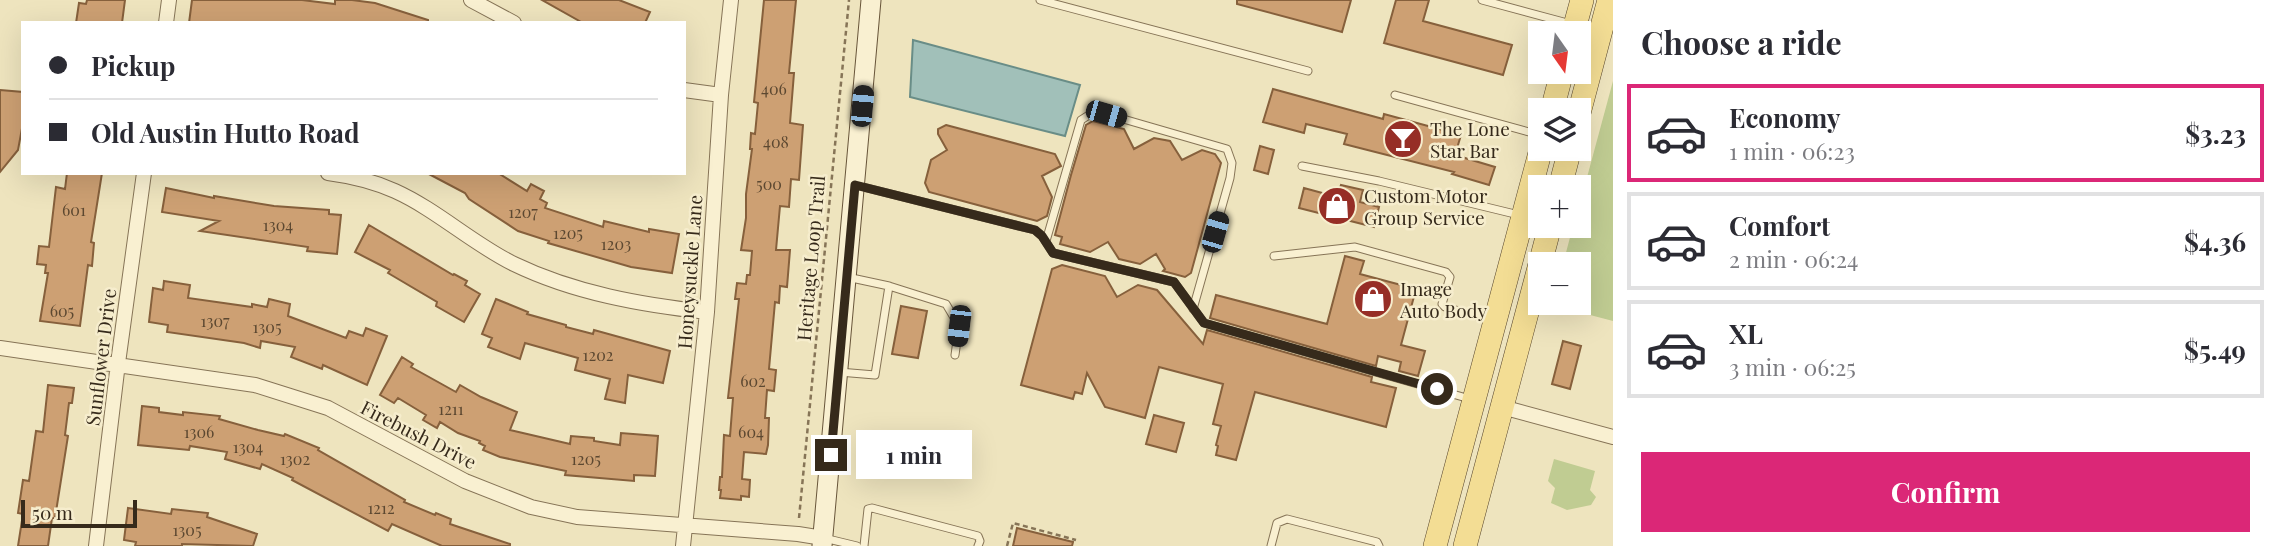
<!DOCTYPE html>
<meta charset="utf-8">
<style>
body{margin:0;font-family:"Playfair Display",serif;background:#f2f2f3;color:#2b2b33;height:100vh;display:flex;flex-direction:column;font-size:26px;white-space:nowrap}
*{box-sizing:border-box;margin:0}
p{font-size:23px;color:#7c7c81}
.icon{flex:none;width:38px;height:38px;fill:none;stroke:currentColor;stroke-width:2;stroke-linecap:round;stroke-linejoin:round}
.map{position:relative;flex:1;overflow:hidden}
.drawer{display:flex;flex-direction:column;background:#fff;width:665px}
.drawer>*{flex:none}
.guide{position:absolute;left:21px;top:21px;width:665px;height:154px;border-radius:0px;box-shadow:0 7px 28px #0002;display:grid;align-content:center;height:154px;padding:0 28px;background:#fff}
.needle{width:46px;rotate:166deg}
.tools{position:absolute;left:1528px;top:21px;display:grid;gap:14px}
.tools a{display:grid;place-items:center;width:63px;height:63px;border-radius:0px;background:#fff;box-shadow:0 7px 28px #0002;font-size:35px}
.scale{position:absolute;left:21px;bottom:18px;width:116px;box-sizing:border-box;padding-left:7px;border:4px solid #362a1b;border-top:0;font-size:19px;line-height:24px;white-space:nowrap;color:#362a1b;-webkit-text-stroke:5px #f6edcd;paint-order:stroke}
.end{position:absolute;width:32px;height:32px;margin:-16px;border:9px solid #362a1b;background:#fff;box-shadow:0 0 0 4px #fff}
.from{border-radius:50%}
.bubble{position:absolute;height:49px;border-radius:0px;background:#fff;box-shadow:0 7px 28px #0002;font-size:23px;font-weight:700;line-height:49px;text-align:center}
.car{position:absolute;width:21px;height:42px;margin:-21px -10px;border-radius:9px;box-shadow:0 0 5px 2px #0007;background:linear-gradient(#222 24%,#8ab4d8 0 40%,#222 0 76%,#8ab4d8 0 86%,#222 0)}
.guide b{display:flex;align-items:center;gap:24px;height:66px;font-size:26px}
.guide b+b{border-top:2px solid #e1e1e2}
.guide i{width:18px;height:18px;background:#2b2b33}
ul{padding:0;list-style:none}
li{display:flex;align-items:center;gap:21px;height:98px;margin:0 14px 10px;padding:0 14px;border:4px solid #e1e1e2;border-radius:0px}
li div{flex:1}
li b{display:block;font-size:26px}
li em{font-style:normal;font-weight:700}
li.active{border-color:#db2777}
li>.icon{width:63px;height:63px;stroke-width:1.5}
h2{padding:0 28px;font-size:32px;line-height:84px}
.button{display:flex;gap:14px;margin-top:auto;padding:14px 28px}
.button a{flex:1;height:80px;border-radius:0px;background:#db2777;color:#fff;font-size:28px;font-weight:700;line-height:80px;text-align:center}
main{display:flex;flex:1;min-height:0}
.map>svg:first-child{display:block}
.green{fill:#c0cc92}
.water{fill:#a1c0b9;stroke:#698d87;stroke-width:2}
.building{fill:#cda073;stroke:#86603c;stroke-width:2}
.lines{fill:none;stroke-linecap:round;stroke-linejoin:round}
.lane-casing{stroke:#867457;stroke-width:9}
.street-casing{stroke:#867457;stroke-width:16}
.secondary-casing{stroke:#68553a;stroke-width:21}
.primary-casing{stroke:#54422b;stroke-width:24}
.path{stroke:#867457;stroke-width:2.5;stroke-dasharray:5 3.5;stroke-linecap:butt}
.lane{stroke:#f9f0d1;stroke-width:7}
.street{stroke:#f9f0d1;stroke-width:14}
.secondary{stroke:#f9f0d1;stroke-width:19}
.primary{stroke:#f3dd94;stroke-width:23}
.route{stroke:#362a1b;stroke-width:9}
.labels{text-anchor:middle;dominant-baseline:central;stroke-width:5;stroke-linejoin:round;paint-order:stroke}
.number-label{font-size:16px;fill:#5c4831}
.poi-label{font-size:19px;fill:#362a1b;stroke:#f6edcd;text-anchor:start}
.street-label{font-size:19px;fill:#362a1b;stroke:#f6edcd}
</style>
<main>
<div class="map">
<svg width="1613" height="546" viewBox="0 0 1613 546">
<rect width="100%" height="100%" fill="#eee4be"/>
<path class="green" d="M1613,81V321L1552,305V303H1578V264H1563L1573,226H1578L1579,207Z
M1554,459L1595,471L1590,490L1596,497L1591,505L1567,510L1551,503L1555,488L1548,481Z"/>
<path class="water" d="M913,40L1080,85L1065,136L910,97Z"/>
<path class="building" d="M87,0H125L122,23H76L79,3L86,4Z
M192,0H302L335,4V0H352L375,3L428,20V23H189Z
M542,0H619L650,12L645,23H583Z
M764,0H796L789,73H794L790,123L803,125L799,180L791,179L789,207L780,206L776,250H790L787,287L780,286L779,303L775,302L769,369L776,370L774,391L767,390L765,418H769L768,445L766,454L744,452L742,479L750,480L749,497L741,496V500L720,498L721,490H719L720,477H722L724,435L730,436L733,398H728L739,299H735L737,283L746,284L747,275H750L752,251L741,250L746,218V194L752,149H750L751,133L755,134L758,103L754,102Z
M1237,0H1351L1342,32L1237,4Z
M1396,0H1429L1423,21L1512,45L1503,75L1384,43Z
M1273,89L1383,119L1384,114L1461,135L1455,155L1495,167L1489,185L1452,174L1454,172L1344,144L1347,134L1306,124L1304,133L1263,122Z
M0,90L23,92V123L18,150L0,172Z
M1093,121L1124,129L1134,149L1154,138L1170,141L1182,160L1202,150L1215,154L1221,163L1191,273L1185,277L1163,271L1165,269L1156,254L1140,264L1119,259L1108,242L1090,252L1060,244L1062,237L1055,235L1071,175L1086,125Z
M946,125L1055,154L1061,166L1042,176L1052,197L1047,216L1037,221L929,192L925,183L931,160L947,150L938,134V129Z
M1260,146L1274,150L1268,174L1254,170Z
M67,173H102L91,242L94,243L92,266L88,265L80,326L40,321L48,273H45L46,265L37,264L39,246L49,247L56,187L65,189Z
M427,173H498L527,191L531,184L544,191L540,199L547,203L545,208L603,227L604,221L649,232V229L679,234L672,273L631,267L548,243L549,241L518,231L469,199L465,193Z
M1341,185L1363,190L1360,202L1379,207L1374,227L1299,208L1304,188L1337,197Z
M166,188L214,198V196L274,206L329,210V214L341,215L337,254L307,251L308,247L200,231L219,221L162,212Z
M369,225L453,275L454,274L467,281L465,285L480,294L464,322L436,306L437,302L388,273L390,270L355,252Z
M1345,256L1364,261L1360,274L1416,289L1401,345L1425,351L1418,376L1399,371L1401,362L1378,356L1376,366L1210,318L1216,295L1327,324Z
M1062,265L1105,276L1117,297L1138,285L1157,290L1203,344L1207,330L1372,377L1371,382L1396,388L1386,427L1255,392L1236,460L1216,455L1218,446L1216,445L1221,426L1213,424L1223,384L1159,367L1145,418L1105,407L1087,373L1082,394L1075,392L1073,399L1021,385L1052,269Z
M164,281L190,285L188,298L252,307V304L267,307L269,299L290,304L288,316L346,338L349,331L363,336L366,328L387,336L367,385L323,365L322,369L291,357L295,347L261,341L260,348L244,343L167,332L168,325L149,322L153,288L163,290Z
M496,299L528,312L527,314L566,325V327L593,334L594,330L670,351L663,383L628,375L625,403L605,399L610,379L575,370L578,358L525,343L520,359L488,347L492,338L482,334Z
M901,306L927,311L918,358L892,354Z
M1563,341L1581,346L1570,389L1552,384Z
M402,357L413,364L411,367L456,392L460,385L481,397L517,412L510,430L570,444L571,436L594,438V441L620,445L621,433L658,436L655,476L634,475V481L565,475L566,471L500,457L483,450L485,446L479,443L480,441L458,433L440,422L437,428L423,420L426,415L398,398L394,403L380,395Z
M48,385L74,388L72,403H69L65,435L68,436L55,518H52L48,546H18L23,514L18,513L23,480L29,481L36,431L43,432Z
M142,406L159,408V412L183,415V412L220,416L219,419L258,430L284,436L285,434L319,448L318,450L405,500L404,502L435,515L436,513L451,519L450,524L510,544V546H442L392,524L388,531L292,480L293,478L262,464L260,469L225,459L227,452L190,446L189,450L138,445Z
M1154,415L1184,423L1176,452L1146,444Z
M128,508L171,514L172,509L208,513L207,517L257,534L253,546L182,544V546H135L136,542L124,540Z
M1017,528L1073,542L1072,546H1013Z"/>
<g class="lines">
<defs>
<path id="lane" d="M1040,0L1308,71
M1482,0L1571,24
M1395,95L1540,135
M1302,166L1379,181L1519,215
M855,185L1035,230L1042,236L1053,253L1174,282L1204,323L1470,399
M1046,241L1081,120L1092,113L1106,114L1227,149L1232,163L1230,178L1193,309
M1274,256L1355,247L1446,272L1450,277L1442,304L1445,307L1491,320
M889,286L946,304L959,326L955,355
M839,372L875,375L889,286L847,277
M824,538L857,546
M864,546L868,509L872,508L978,536L980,541L978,546
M1271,546L1277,523L1287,519L1377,542L1379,546"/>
<path id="street" d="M471,0L514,23
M166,23L169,0
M684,90L721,95
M328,173C351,176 373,181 395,191C437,210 473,244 514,264C574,293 642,305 707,312
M0,348L255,385L328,408L465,481L531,507L577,517L798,534L823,538
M1502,407L1613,437
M96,546L118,363L144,173
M683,546L707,312L721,95L731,0"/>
<path id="secondary" d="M822,546L871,0"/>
<path id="primary" d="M1573,33L1582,0
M1552,110L1562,72
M1578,117L1609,0
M1560,187L1570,149
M1540,264L1550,226
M1435,546L1541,149
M1465,546L1540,264"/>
</defs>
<use href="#lane" class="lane-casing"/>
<use href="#street" class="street-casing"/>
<use href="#secondary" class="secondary-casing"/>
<use href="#primary" class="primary-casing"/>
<path class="path" d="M799,518L849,0
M1007,546L1013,523L1076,540"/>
<use href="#lane" class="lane"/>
<use href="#street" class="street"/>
<use href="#secondary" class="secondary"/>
<use href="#primary" class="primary"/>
</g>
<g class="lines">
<path class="route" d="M831,455L855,185L1035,230L1042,236L1053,253L1174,282L1204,323L1437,389"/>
</g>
<defs>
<symbol id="bar-disc" viewBox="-11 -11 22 22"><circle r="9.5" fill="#962e26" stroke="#f6edcd"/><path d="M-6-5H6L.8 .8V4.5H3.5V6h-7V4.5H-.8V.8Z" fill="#fff"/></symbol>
<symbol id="shop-disc" viewBox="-11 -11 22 22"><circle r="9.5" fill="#962e26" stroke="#f6edcd"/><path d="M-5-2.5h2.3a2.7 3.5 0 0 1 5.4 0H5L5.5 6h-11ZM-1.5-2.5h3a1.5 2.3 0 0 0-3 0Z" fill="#fff"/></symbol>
</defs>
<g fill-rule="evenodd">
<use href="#bar-disc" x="1381" y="117" width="44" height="44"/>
<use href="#shop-disc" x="1315" y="184" width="44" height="44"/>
<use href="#shop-disc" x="1351" y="277" width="44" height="44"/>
</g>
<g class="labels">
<g class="number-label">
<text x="774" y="88">406</text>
<text x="776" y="141">408</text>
<text x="769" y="183">500</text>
<text x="74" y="209">601</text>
<text x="523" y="211">1207</text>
<text x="278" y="224">1304</text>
<text x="568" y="232">1205</text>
<text x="616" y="243">1203</text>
<text x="62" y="310">605</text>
<text x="215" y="320">1307</text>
<text x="267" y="326">1305</text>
<text x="598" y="354">1202</text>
<text x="753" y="380">602</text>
<text x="451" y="408">1211</text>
<text x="199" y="431">1306</text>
<text x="751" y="431">604</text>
<text x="248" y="446">1304</text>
<text x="295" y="458">1302</text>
<text x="586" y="458">1205</text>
<text x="381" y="507">1212</text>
<text x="187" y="529">1305</text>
</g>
<g class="poi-label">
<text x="1430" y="128">The Lone<tspan x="1430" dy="22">Star Bar</tspan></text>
<text x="1364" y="195">Custom Motor<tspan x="1364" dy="22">Group Service</tspan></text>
<text x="1400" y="288">Image<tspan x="1400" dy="22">Auto Body</tspan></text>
</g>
<g class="street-label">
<text transform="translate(810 258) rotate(-85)">Heritage Loop Trail</text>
<text transform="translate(689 272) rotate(-86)">Honeysuckle Lane</text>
<text transform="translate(100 357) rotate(-83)">Sunflower Drive</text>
<text transform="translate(419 434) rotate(27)">Firebush Drive</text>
</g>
</g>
</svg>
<div class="tools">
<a><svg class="needle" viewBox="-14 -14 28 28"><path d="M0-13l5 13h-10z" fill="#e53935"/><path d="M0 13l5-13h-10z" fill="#7c7c81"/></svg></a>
<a><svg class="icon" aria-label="layers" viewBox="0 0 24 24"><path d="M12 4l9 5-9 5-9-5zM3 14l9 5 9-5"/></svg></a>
<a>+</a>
<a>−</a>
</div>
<div class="scale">50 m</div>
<i class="end from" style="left:1437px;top:389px"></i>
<i class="end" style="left:831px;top:455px"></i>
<div class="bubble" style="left:856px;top:430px;width:116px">1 min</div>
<i class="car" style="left:862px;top:106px;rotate:5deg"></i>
<i class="car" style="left:1106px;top:114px;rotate:106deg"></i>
<i class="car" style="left:1215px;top:232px;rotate:16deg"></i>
<i class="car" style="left:959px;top:326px;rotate:187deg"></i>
<div class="guide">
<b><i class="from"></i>Pickup</b>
<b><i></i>Old Austin Hutto Road</b>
</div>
</div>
<section class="drawer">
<h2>Choose a ride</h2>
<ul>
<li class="active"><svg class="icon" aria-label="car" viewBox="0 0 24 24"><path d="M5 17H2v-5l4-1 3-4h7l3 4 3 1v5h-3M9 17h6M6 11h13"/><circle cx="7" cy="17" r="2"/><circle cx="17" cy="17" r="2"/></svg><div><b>Economy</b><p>1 min · 06:23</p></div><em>$3.23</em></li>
<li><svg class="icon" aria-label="car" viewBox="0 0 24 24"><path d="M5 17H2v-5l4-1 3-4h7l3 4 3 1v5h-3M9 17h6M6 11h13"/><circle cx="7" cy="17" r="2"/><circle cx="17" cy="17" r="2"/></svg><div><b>Comfort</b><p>2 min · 06:24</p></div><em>$4.36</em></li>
<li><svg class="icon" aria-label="car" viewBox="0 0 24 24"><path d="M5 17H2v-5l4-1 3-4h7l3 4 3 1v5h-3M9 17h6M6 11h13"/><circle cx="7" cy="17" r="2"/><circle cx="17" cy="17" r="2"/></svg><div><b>XL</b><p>3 min · 06:25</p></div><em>$5.49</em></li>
</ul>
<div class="button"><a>Confirm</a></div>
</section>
</main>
